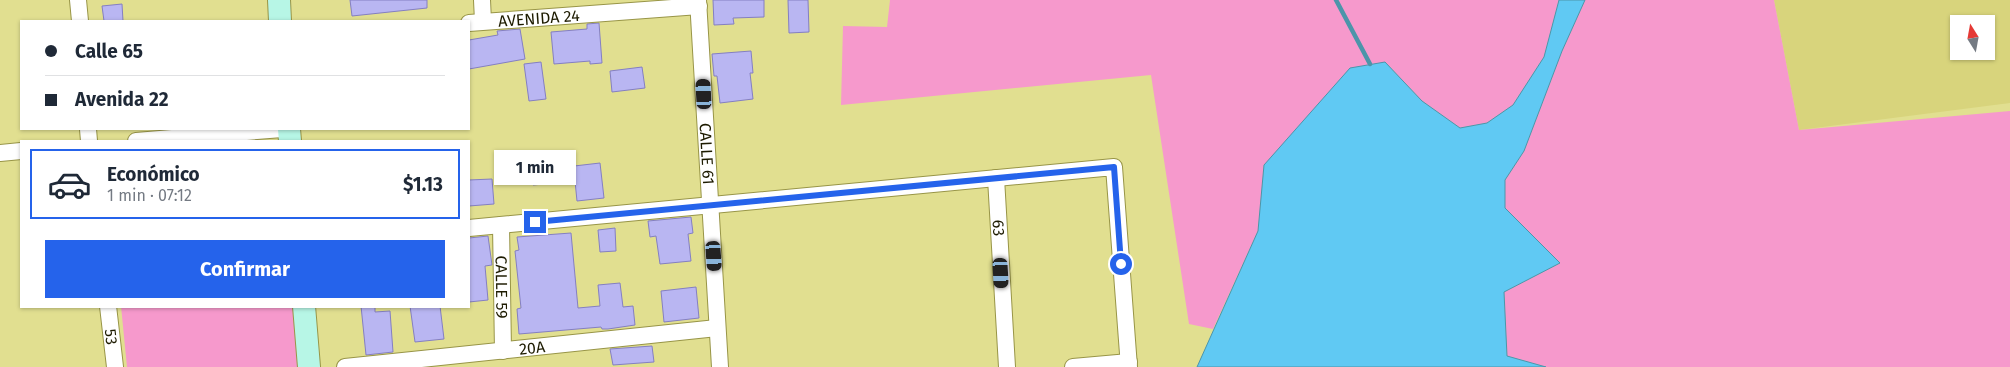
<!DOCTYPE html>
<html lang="es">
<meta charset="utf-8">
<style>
body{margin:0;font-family:"Fira Sans",sans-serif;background:#f6f6f7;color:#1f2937;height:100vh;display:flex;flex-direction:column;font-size:19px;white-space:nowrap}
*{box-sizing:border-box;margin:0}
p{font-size:16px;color:#747a83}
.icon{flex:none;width:28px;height:28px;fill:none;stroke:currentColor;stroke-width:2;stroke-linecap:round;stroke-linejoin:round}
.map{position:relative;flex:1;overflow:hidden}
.side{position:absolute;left:20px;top:140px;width:450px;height:168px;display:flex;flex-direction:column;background:#fff;border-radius:0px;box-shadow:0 1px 4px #0004}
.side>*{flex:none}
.guide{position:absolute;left:20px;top:20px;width:450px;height:110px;border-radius:0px;box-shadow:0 1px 4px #0004;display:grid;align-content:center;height:110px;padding:0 25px;background:#fff}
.needle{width:32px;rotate:349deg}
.buttons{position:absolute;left:1950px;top:15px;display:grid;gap:10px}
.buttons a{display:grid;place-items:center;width:45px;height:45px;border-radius:0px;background:#fff;box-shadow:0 1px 4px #0004;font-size:25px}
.end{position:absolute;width:22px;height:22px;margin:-11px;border:6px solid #2563eb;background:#fff;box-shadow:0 0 0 2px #fff}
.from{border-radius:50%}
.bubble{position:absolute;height:35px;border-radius:0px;background:#fff;box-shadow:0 1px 4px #0004;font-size:16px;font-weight:700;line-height:35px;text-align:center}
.car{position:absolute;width:15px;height:30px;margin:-15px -8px;border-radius:6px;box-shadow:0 0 4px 1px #0007;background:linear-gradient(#222 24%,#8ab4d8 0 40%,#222 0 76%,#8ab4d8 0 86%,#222 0)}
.guide b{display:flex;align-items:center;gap:18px;height:48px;font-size:19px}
.guide b+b{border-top:1px solid #e0e1e3}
.guide i{width:12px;height:12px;background:#1f2937}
ul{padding:9px 0 0;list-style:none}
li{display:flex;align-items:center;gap:15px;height:70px;margin:0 10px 8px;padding:0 15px;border:2px solid transparent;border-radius:0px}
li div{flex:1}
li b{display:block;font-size:19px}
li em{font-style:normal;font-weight:700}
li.active{border-color:#2563eb}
li>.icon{width:45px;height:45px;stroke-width:1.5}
.action{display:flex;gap:10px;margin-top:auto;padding:10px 25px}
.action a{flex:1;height:58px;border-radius:0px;background:#2563eb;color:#fff;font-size:20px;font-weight:700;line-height:58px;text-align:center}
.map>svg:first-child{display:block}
.built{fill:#d8d47c;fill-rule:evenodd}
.green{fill:#f699cc}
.water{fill:#60c9f3;stroke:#4c95aa}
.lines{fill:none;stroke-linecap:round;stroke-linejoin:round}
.stream{stroke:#4c95aa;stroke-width:4.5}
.building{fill:#b9b6f2;stroke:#847fc2}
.street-casing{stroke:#989547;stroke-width:18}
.secondary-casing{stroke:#989547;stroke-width:24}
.street{stroke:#fff;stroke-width:16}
.secondary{stroke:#b7f6e6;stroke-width:22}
.route{stroke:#2563eb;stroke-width:6}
.labels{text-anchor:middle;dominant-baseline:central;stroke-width:4.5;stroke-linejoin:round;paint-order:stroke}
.street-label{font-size:16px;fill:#1d1b00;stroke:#fefed7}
</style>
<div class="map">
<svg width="2010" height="367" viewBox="0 0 2010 367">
<rect width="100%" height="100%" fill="#e1df90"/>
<path class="built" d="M1774,0H2010V103L1799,130ZM1959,24H1986V51H1959Z"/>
<path class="green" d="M890,0H1559L1544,57L1513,105L1487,123L1460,128L1422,101L1385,62L1264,165L1258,231L1213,329L1189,324L1151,75L841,105L843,26L887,27Z
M1585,0H1774L1799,130L2010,111V367H1546L1507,356L1504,292L1560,263L1505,208V180L1524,151L1562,51Z
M121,306H294L300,367H127Z"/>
<path class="water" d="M1559,0H1585L1562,51L1524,151L1505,180V208L1560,263L1504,292L1507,356L1546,367H1197L1258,231L1264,165L1350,68L1385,62L1422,101L1460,128L1487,123L1513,105L1544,57Z"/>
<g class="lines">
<path class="stream" d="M1336,0L1370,64"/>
</g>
<path class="building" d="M350,0H427V8L352,16Z
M713,0H764V17L733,18L734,24L714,25Z
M788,0H808L809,32L789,33Z
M122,4L123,21H104L102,6Z
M599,23L602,63L590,64V61L554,64L551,32L587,29V24Z
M520,29L525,59L469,69V40L498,35L497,31Z
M751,51L753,73H750L753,99L720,103L717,76H714L712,54Z
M541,62L546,99L529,101L524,64Z
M642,67L645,88L612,92L610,71Z
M556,157L557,168L600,163L604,198L577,201L575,181L533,185L531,160Z
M492,179L494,204L469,206V180Z
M691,217L693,233L688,234L691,261L660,264L656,236L650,237L648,221Z
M615,228L616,251L600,252L598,230Z
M571,233L578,308L600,306L598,285L620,283L623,307L633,306L635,325L608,329H602L601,327L519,334L517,309L521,308L515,251L519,250L517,237Z
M488,236L492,265L485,266L488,300L469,302V238Z
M696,287L699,318L664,322L661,291Z
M361,306H375V312L390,311L393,352L366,355Z
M410,306H440L444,339L415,342Z
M652,346L654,362L613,365L610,349Z"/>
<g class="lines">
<defs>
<g id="street">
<path d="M78,0L80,21"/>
<path d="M482,0L483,21"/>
<path id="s1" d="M698,0L720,367"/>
<path id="s2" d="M469,23L699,6"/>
<path d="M88,129L89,141"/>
<path d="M136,141L282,129"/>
<path d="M0,153L21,151"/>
<path id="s3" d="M996,178L1007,367"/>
<path id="s4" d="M501,225L503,351"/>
<path d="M469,228L1114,167L1129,367"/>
<path id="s5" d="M108,306L115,367"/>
<path id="s6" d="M345,367L717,328"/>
<path d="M1073,367L1129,362"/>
</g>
<path id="secondary" d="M279,0L280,21
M289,129L290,141
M304,306L309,367"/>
</defs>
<use href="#street" class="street-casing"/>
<use href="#secondary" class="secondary-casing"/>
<use href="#street" class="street"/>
<use href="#secondary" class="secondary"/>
</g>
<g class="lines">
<path class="route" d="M535,222L1114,167L1121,264"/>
</g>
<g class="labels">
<g class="street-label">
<text stroke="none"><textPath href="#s2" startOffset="70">AVENIDA 24</textPath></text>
<text stroke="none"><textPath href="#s1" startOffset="154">CALLE 61</textPath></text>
<text stroke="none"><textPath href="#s3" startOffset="50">63</textPath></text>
<text stroke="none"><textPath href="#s4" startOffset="62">CALLE 59</textPath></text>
<text stroke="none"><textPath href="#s5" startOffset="31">53</textPath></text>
<text stroke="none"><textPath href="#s6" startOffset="188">20A</textPath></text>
</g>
</g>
</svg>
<div class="buttons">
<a><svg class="needle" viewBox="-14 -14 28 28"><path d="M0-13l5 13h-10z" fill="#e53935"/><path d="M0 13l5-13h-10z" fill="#747a83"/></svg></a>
</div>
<i class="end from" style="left:1121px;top:264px"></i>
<i class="end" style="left:535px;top:222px"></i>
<div class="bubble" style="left:494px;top:150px;width:82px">1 min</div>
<i class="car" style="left:704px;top:94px;rotate:357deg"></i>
<i class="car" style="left:714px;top:256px;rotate:176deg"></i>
<i class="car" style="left:1001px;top:273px;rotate:177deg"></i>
<div class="guide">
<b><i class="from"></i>Calle 65</b>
<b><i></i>Avenida 22</b>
</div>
<section class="side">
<ul>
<li class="active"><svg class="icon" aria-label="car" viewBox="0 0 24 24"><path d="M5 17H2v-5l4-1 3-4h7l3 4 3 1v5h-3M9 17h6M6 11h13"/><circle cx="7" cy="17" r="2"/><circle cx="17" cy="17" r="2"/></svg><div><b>Económico</b><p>1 min · 07:12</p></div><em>$1.13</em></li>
</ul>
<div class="action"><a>Confirmar</a></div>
</section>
</div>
